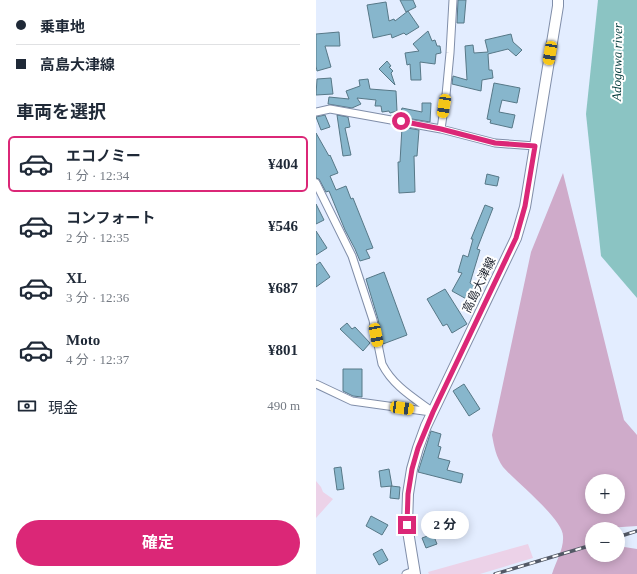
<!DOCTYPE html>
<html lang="ja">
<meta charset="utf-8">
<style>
body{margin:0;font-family:"Times New Roman","Noto Sans JP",serif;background:#f2f2f3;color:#1f2937;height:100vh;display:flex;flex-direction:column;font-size:15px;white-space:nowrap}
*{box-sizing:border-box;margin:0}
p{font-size:13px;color:#747a83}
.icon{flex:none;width:22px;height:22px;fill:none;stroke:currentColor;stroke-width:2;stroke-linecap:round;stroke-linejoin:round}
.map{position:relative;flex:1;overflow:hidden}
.details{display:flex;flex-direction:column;background:#fff;width:316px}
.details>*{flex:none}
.guide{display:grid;align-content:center;height:88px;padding:0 16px;background:#fff}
.buttons{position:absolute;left:269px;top:474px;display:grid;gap:8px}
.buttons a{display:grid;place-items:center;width:40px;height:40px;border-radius:50%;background:#fff;box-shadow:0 2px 10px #0003;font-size:20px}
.end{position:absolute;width:18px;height:18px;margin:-9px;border:5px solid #db2777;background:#fff;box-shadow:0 0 0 2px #fff}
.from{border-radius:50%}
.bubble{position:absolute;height:28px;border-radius:14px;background:#fff;box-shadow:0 2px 10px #0003;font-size:13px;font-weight:700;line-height:28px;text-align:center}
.car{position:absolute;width:12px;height:24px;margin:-12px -6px;border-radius:5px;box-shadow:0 0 3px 1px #0007;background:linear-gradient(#f5c518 24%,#345 0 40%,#f5c518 0 76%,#345 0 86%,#f5c518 0)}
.guide b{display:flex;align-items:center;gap:14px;height:38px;font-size:15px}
.guide b+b{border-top:1px solid #e0e1e3}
.guide i{width:10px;height:10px;background:#1f2937}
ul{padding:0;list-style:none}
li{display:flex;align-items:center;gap:12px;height:56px;margin:0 8px 6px;padding:0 8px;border:2px solid transparent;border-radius:6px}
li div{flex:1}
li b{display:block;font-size:15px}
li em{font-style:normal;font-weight:700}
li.current{border-color:#db2777}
li>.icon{width:36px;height:36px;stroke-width:1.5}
h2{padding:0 16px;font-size:18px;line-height:48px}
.pay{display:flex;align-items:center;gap:10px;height:44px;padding:0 16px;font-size:15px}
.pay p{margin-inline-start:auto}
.button{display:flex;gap:8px;margin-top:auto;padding:8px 16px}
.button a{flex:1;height:46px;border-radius:24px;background:#db2777;color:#fff;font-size:16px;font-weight:700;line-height:46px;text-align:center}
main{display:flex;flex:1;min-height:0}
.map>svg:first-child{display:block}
.green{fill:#ecd2e8}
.forest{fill:#cfabca;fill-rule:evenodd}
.water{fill:#8bc4c3}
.building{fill:#87b6cc;stroke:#577887}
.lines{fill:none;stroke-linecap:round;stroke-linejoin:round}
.minor-casing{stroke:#808ea9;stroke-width:9}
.secondary-casing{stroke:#808ea9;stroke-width:12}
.minor{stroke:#fff;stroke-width:7}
.secondary{stroke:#fff;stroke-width:10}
.rail-casing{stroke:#535966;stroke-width:3.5}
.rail{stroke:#fff;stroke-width:2;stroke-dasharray:6;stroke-linecap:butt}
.route{stroke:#db2777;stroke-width:5}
.labels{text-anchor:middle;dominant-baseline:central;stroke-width:4;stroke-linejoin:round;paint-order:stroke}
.street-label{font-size:12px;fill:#1c212c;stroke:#fff}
.water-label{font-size:13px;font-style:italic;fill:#083f3f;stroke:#fff}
</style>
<main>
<section class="details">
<div class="guide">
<b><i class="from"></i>乗車地</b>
<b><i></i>高島大津線</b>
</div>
<h2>車両を選択</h2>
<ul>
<li class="current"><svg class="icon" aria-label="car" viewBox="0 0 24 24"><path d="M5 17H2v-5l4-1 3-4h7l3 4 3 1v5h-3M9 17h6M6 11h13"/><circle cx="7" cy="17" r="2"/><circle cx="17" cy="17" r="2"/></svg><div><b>エコノミー</b><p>1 分 · 12:34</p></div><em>¥404</em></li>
<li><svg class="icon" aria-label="car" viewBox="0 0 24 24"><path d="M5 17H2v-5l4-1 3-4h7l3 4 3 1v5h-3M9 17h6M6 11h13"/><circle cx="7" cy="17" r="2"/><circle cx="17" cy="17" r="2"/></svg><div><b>コンフォート</b><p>2 分 · 12:35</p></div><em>¥546</em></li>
<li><svg class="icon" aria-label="car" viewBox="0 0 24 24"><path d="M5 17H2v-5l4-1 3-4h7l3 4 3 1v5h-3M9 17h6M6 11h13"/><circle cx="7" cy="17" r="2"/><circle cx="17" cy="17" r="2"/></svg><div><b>XL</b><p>3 分 · 12:36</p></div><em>¥687</em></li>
<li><svg class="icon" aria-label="car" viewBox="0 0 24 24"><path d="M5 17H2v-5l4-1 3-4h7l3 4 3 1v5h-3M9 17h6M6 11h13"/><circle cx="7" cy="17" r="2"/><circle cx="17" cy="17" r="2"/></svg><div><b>Moto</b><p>4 分 · 12:37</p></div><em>¥801</em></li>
</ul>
<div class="pay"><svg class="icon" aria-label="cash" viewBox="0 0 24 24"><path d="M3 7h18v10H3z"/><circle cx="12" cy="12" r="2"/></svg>現金<p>490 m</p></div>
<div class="button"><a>確定</a></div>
</section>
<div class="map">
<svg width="321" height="574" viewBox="0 0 321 574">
<rect width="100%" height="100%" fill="#e3edff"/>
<path class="green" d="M0,481L5,487L7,492L17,499L0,518Z
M212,544L217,558L164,574H113L112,572Z"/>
<path class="forest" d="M247,173L308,420L321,435V526L276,529V555H302V546L321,549V574H236C240,561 248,549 247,536C247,519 199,481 187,467C180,457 178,446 176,435L215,252ZM276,481H302V507H276Z"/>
<path class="water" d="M282,0H321V298L285,256L270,114Z"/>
<path class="building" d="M84,0H97L100,7L90,12Z
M142,0H150L148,23H141Z
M70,2L73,21L78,19L79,21L92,11L103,27L90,35L88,33L76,38L75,34L57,38L51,5Z
M112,31L116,41L119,40L121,46H124L125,53L120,54L119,64L104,62L105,80H95L94,64L91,65L89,53L103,51L97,44Z
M23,32L24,46H9L15,67L1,71L0,66V34Z
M195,34L197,42L206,50L200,56L192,49L172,54L173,70H176L177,78L166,80L165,91L136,84L137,76L151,80L149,46L157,45L158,53L172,52L169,40Z
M71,61L75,66L73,67L77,71L75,73L79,85L63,69Z
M15,78L17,94L0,95L1,79Z
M52,79L54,89L80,91L81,111L74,113L73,111L66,112L65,106H59L60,100L41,98L45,104L36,108L12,104L13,97L33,99L30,91L44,86L43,80Z
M178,83L204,88L201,103L186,100L183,112L199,115L196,128L174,123L175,120L171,119Z
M106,103H115L114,122L84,117L86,108L106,112Z
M9,115L14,127L5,130L0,117Z
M21,115L32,117L34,127L29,128L35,155L27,156Z
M86,127L103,130L101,156H98L99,192L83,193L82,162H84Z
M0,133L13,156L14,155L22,173L14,176L20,190L30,186L35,199L37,198L57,248L50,250L54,258L44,261L39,249L29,230L13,191L10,192L3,179L0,178Z
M171,174L183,177L181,186L169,184Z
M0,204L8,220L0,224Z
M169,205L177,208L161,249L164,250L154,283L162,288L154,301L136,291L146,273L142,272L147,255L152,257L157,239H155Z
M0,231L11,248L0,255Z
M4,262L14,277L0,287V265Z
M68,272L91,335L67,344L62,319L50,279Z
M129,289L151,324L136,333L131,324L127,326L111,299Z
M31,323L36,329L39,327L54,343L47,351L24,329Z
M27,369H46V397L37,396L27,391Z
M148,384L164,409L153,416L137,391Z
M115,431L125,434L122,446L125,447L122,458L134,461L131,470L147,474L145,483L102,472Z
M25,467L28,489L21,490L18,468Z
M73,469L76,486L65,487L63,471Z
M75,486L84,487L83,499L74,498Z
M55,516L72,525L66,535L50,526Z
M117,534L121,544L110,548L106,538Z
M66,549L72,560L63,565L57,554Z"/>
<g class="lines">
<defs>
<path id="minor" d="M0,112L14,109L125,129L179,143L219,146
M125,129L130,95L134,53L137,0
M0,183L36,256L57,320L66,364C77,386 98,398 117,412
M0,384L36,401L115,412
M90,574L98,571"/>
<path id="secondary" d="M99,574L91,525L92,494L96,469L102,448L110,426L200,238L209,207L242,6V0"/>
</defs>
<use href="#minor" class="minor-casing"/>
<use href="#secondary" class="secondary-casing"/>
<use href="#minor" class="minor"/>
<use href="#secondary" class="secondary"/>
<defs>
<path id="rail" d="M302,537L321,531
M179,574L276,545"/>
</defs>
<use href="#rail" class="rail-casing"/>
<use href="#rail" class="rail"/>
</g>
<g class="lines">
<path class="route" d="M85,121L125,129L179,143L219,146L209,206L200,238L117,412L102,448L96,469L92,494L91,525"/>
</g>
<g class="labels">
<g class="street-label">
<text transform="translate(163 285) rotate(-64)">高島大津線</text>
</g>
<g class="water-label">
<text transform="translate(301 62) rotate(-89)">Adogawa river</text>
</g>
</g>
</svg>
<div class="buttons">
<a>+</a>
<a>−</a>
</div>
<i class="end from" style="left:85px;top:121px"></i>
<i class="end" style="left:91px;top:525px"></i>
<div class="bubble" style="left:105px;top:511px;width:48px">2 分</div>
<i class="car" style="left:234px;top:53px;rotate:190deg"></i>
<i class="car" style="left:128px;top:106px;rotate:189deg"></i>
<i class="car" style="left:60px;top:335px;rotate:169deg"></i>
<i class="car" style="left:86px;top:408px;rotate:98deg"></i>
</div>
</main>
